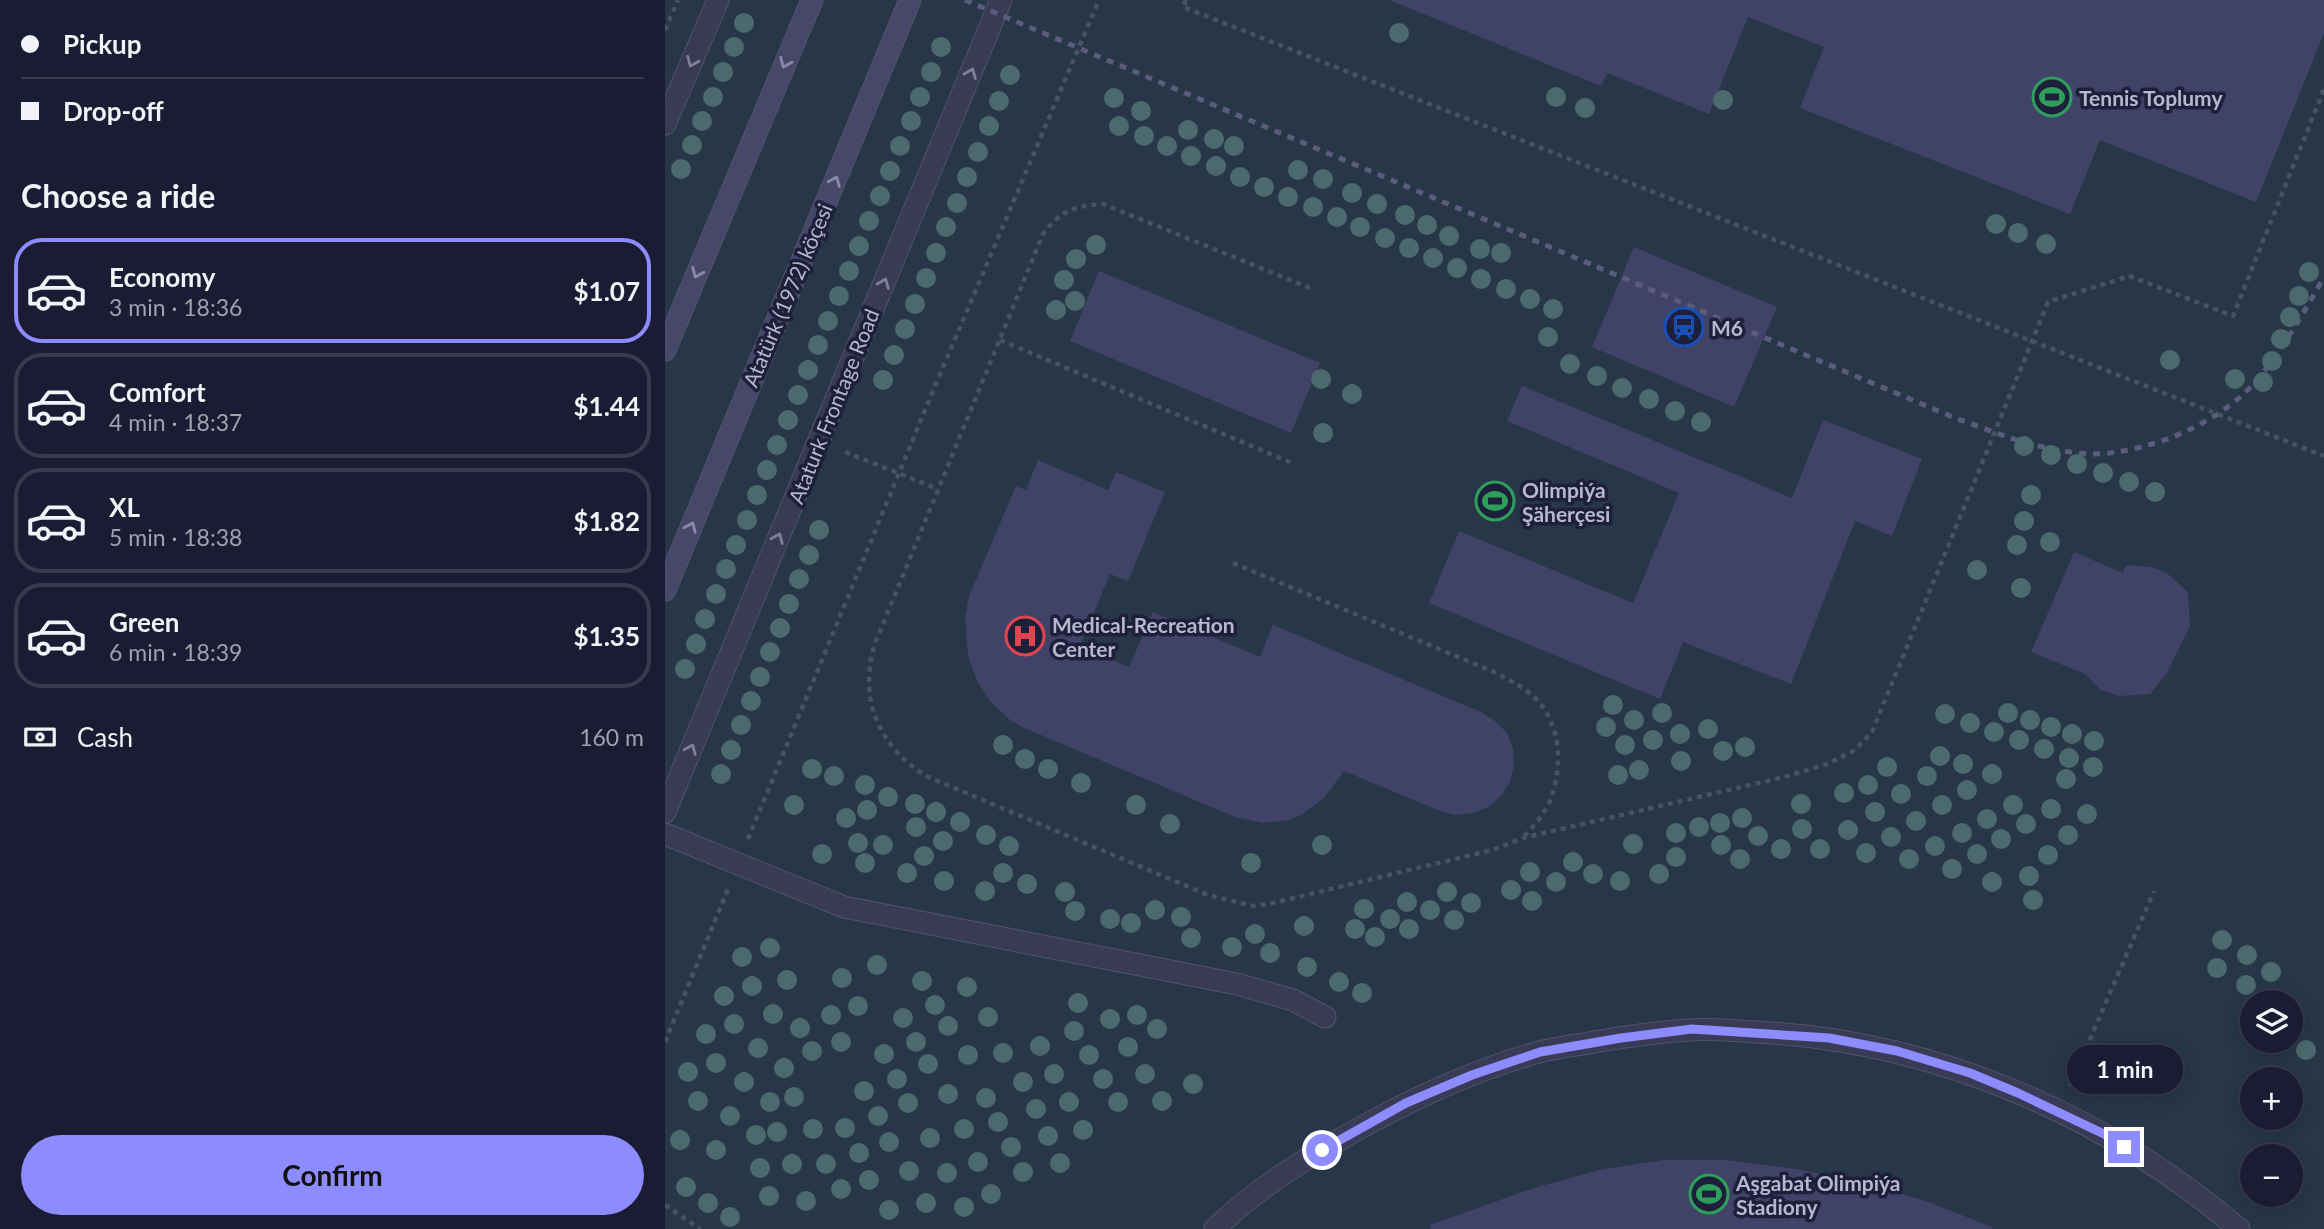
<!DOCTYPE html>
<meta charset="utf-8">
<style>
body{margin:0;font-family:Lato,sans-serif;background:#282940;color:#f1f3f6;height:100vh;display:flex;flex-direction:column;font-size:26px;white-space:nowrap}
*{box-sizing:border-box;margin:0}
p{font-size:23px;color:#a0a1ac}
.icon{flex:none;width:38px;height:38px;fill:none;stroke:currentColor;stroke-width:2;stroke-linecap:round;stroke-linejoin:round}
.map{position:relative;flex:1;overflow:hidden}
.side{display:flex;flex-direction:column;background:#1b1c34;width:665px}
.side>*{flex:none}
.top-card{display:grid;align-content:center;height:154px;padding:0 21px;background:#1b1c34}
.controls{position:absolute;left:1575px;top:990px;display:grid;gap:14px}
.controls a{display:grid;place-items:center;width:63px;height:63px;border-radius:50%;background:#1b1c34;box-shadow:0 4px 18px #0003,0 0 0 2px #393a4f;font-size:35px}
.end{position:absolute;width:32px;height:32px;margin:-16px;border:9px solid #8c8cff;background:#fff;box-shadow:0 0 0 4px #fff}
.from{border-radius:50%}
.bubble{position:absolute;height:49px;border-radius:24px;background:#1b1c34;box-shadow:0 4px 18px #0003,0 0 0 2px #393a4f;font-size:23px;font-weight:700;line-height:49px;text-align:center}
.top-card b{display:flex;align-items:center;gap:24px;height:66px;font-size:26px}
.top-card b+b{border-top:2px solid #393a4f}
.top-card i{width:18px;height:18px;background:#f1f3f6}
ul{padding:0;list-style:none}
li{display:flex;align-items:center;gap:21px;height:105px;margin:0 14px 10px;padding:0 7px;border:4px solid #393a4f;border-radius:28px}
li div{flex:1}
li b{display:block;font-size:26px}
li em{font-style:normal;font-weight:700}
li.on{border-color:#8c8cff}
li>.icon{width:63px;height:63px;stroke-width:1.5}
h2{padding:0 21px;font-size:32px;line-height:84px}
.pay{display:flex;align-items:center;gap:18px;height:77px;padding:0 21px;font-size:26px}
.pay p{margin-inline-start:auto}
.button{display:flex;gap:14px;margin-top:auto;padding:14px 21px}
.button a{flex:1;height:80px;border-radius:42px;background:#8c8cff;color:#111;font-size:28px;font-weight:700;line-height:80px;text-align:center}
main{display:flex;flex:1;min-height:0}
.map>svg:first-child{display:block}
.green{fill:#273747;fill-rule:evenodd}
.building{fill:#414267}
.lines{fill:none;stroke-linecap:round;stroke-linejoin:round}
.lane-casing{stroke:#52526d;stroke-width:23}
.street-casing{stroke:#52526d;stroke-width:23}
.secondary-casing{stroke:#52526d;stroke-width:23}
.path{stroke:#455463;stroke-width:4.5;stroke-dasharray:5 5;stroke-linecap:butt}
.lane{stroke:#393a55;stroke-width:21}
.street{stroke:#393a55;stroke-width:21}
.secondary{stroke:#474769;stroke-width:21}
.rail{stroke:#5b5c7d;stroke-width:5;stroke-dasharray:7 7;stroke-linecap:butt}
.tree{fill:#4c6a6d}
.oneway{stroke:#7e7f98}
.oneway2{stroke:#8a8aa6}
.route{stroke:#8c8cff;stroke-width:9}
.labels{text-anchor:middle;dominant-baseline:central;stroke-width:7;stroke-linejoin:round;paint-order:stroke}
.poi-label{font-size:21px;font-weight:bold;fill:#b7b7cf;stroke:#1e1f3b;text-anchor:start}
.street-label{font-size:21px;fill:#b7b7cf;stroke:#1e1f3b}
</style>
<main>
<section class="side">
<div class="top-card">
<b><i class="from"></i>Pickup</b>
<b><i></i>Drop-off</b>
</div>
<h2>Choose a ride</h2>
<ul>
<li class="on"><svg class="icon" aria-label="car" viewBox="0 0 24 24"><path d="M5 17H2v-5l4-1 3-4h7l3 4 3 1v5h-3M9 17h6M6 11h13"/><circle cx="7" cy="17" r="2"/><circle cx="17" cy="17" r="2"/></svg><div><b>Economy</b><p>3 min · 18:36</p></div><em>$1.07</em></li>
<li><svg class="icon" aria-label="car" viewBox="0 0 24 24"><path d="M5 17H2v-5l4-1 3-4h7l3 4 3 1v5h-3M9 17h6M6 11h13"/><circle cx="7" cy="17" r="2"/><circle cx="17" cy="17" r="2"/></svg><div><b>Comfort</b><p>4 min · 18:37</p></div><em>$1.44</em></li>
<li><svg class="icon" aria-label="car" viewBox="0 0 24 24"><path d="M5 17H2v-5l4-1 3-4h7l3 4 3 1v5h-3M9 17h6M6 11h13"/><circle cx="7" cy="17" r="2"/><circle cx="17" cy="17" r="2"/></svg><div><b>XL</b><p>5 min · 18:38</p></div><em>$1.82</em></li>
<li><svg class="icon" aria-label="car" viewBox="0 0 24 24"><path d="M5 17H2v-5l4-1 3-4h7l3 4 3 1v5h-3M9 17h6M6 11h13"/><circle cx="7" cy="17" r="2"/><circle cx="17" cy="17" r="2"/></svg><div><b>Green</b><p>6 min · 18:39</p></div><em>$1.35</em></li>
</ul>
<div class="pay"><svg class="icon" aria-label="cash" viewBox="0 0 24 24"><path d="M3 7h18v10H3z"/><circle cx="12" cy="12" r="2"/></svg>Cash<p>160 m</p></div>
<div class="button"><a>Confirm</a></div>
</section>
<div class="map">
<svg width="1659" height="1229" viewBox="0 0 1659 1229">
<rect width="100%" height="100%" fill="#242646"/>
<path class="green" d="M0,0H1659V1229H0ZM1587,1003H1626V1041H1587ZM1587,1080H1626V1118H1587ZM1587,1157H1626V1195H1587Z"/>
<path class="building" d="M724,0H1659V33L1591,202L1435,140L1405,214L1135,108L1159,47L1083,17L1044,114L942,73L936,86Z
M969,247L1112,307L1069,407L927,347Z
M434,271L655,363L626,433L405,341Z
M857,386L1127,498L1158,420L1257,459L1227,536L1190,521L1126,684L1018,642L995,699L764,603L794,531L968,603L1014,493L842,421Z
M373,460L443,490L451,472L500,492L463,581L445,574L415,646L464,667L488,612L595,657L608,625L816,712L830,721L842,733L848,749L849,766L845,782L836,796L823,807L808,813L791,815L775,811L679,771L659,798L636,815L624,820L598,823L570,817L357,727L344,719L325,701L312,681L303,656L300,617L304,596L351,486L361,490Z
M1409,552L1458,573L1461,565L1487,567L1503,574L1523,592L1525,626L1502,673L1485,694L1454,696L1436,690L1420,674L1366,652Z
M998,1160H1061L1132,1169L1197,1182L1261,1201L1327,1227V1229H766L765,1225L869,1188L934,1170Z"/>
<g class="lines">
<defs>
<path id="lane" d="M0,834L179,907L572,984L628,1000L660,1017
M550,1229C594,1185 653,1151 708,1121C760,1093 816,1068 874,1052C894,1047 915,1045 935,1041C964,1036 995,1032 1024,1030C1046,1028 1070,1031 1092,1032C1269,1041 1439,1114 1574,1229"/>
<path id="street" d="M0,124L53,0
M0,812L336,0"/>
<path id="secondary" d="M0,350L147,0
M0,590L245,0"/>
</defs>
<use href="#lane" class="lane-casing"/>
<use href="#street" class="street-casing"/>
<use href="#secondary" class="secondary-casing"/>
<path class="path" d="M521,0L518,7L1659,456
M0,30L13,0
M645,288L438,204C409,206 396,210 378,234L209,646C194,701 214,746 261,776L543,895L588,906L604,904L827,850L858,838L1119,777L1162,764L1190,750L1207,732L1383,302L1464,276L1568,316L1659,89
M335,340L627,463
M180,452L273,489
M568,563L829,672C845,680 862,689 874,702C897,728 897,770 885,801C879,815 869,826 859,836
M83,839L265,398L434,0
M0,1042L63,889
M1405,1086L1489,891
M0,1205L35,1229"/>
<use href="#lane" class="lane"/>
<use href="#street" class="street"/>
<use href="#secondary" class="secondary"/>
<path class="rail" d="M300,0L1290,418C1322,429 1354,443 1387,449C1407,453 1431,456 1451,452C1501,445 1559,419 1592,380C1618,349 1639,312 1659,277"/>
</g>
<g class="tree">
<circle cx="79" cy="23" r="10"/>
<circle cx="734" cy="33" r="10"/>
<circle cx="69" cy="47" r="10"/>
<circle cx="276" cy="47" r="10"/>
<circle cx="58" cy="72" r="10"/>
<circle cx="266" cy="72" r="10"/>
<circle cx="345" cy="75" r="10"/>
<circle cx="48" cy="97" r="10"/>
<circle cx="255" cy="97" r="10"/>
<circle cx="891" cy="97" r="10"/>
<circle cx="449" cy="98" r="10"/>
<circle cx="1058" cy="100" r="10"/>
<circle cx="334" cy="101" r="10"/>
<circle cx="920" cy="108" r="10"/>
<circle cx="476" cy="111" r="10"/>
<circle cx="37" cy="121" r="10"/>
<circle cx="246" cy="121" r="10"/>
<circle cx="324" cy="126" r="10"/>
<circle cx="454" cy="126" r="10"/>
<circle cx="523" cy="130" r="10"/>
<circle cx="479" cy="136" r="10"/>
<circle cx="549" cy="139" r="10"/>
<circle cx="27" cy="145" r="10"/>
<circle cx="235" cy="146" r="10"/>
<circle cx="502" cy="146" r="10"/>
<circle cx="569" cy="146" r="10"/>
<circle cx="313" cy="152" r="10"/>
<circle cx="526" cy="156" r="10"/>
<circle cx="551" cy="166" r="10"/>
<circle cx="16" cy="169" r="10"/>
<circle cx="633" cy="170" r="10"/>
<circle cx="225" cy="171" r="10"/>
<circle cx="302" cy="177" r="10"/>
<circle cx="575" cy="177" r="10"/>
<circle cx="658" cy="179" r="10"/>
<circle cx="599" cy="187" r="10"/>
<circle cx="687" cy="193" r="10"/>
<circle cx="215" cy="196" r="10"/>
<circle cx="623" cy="197" r="10"/>
<circle cx="292" cy="203" r="10"/>
<circle cx="712" cy="204" r="10"/>
<circle cx="648" cy="207" r="10"/>
<circle cx="740" cy="215" r="10"/>
<circle cx="672" cy="217" r="10"/>
<circle cx="204" cy="221" r="10"/>
<circle cx="1331" cy="224" r="10"/>
<circle cx="762" cy="225" r="10"/>
<circle cx="281" cy="227" r="10"/>
<circle cx="695" cy="227" r="10"/>
<circle cx="1353" cy="233" r="10"/>
<circle cx="784" cy="236" r="10"/>
<circle cx="720" cy="238" r="10"/>
<circle cx="1381" cy="244" r="10"/>
<circle cx="431" cy="245" r="10"/>
<circle cx="194" cy="246" r="10"/>
<circle cx="744" cy="248" r="10"/>
<circle cx="815" cy="249" r="10"/>
<circle cx="271" cy="253" r="10"/>
<circle cx="836" cy="253" r="10"/>
<circle cx="768" cy="258" r="10"/>
<circle cx="411" cy="259" r="10"/>
<circle cx="792" cy="268" r="10"/>
<circle cx="184" cy="271" r="10"/>
<circle cx="1644" cy="272" r="10"/>
<circle cx="261" cy="278" r="10"/>
<circle cx="816" cy="279" r="10"/>
<circle cx="399" cy="280" r="10"/>
<circle cx="841" cy="289" r="10"/>
<circle cx="174" cy="296" r="10"/>
<circle cx="1634" cy="296" r="10"/>
<circle cx="865" cy="299" r="10"/>
<circle cx="410" cy="301" r="10"/>
<circle cx="250" cy="304" r="10"/>
<circle cx="888" cy="309" r="10"/>
<circle cx="391" cy="310" r="10"/>
<circle cx="1625" cy="317" r="10"/>
<circle cx="163" cy="321" r="10"/>
<circle cx="240" cy="329" r="10"/>
<circle cx="883" cy="337" r="10"/>
<circle cx="1616" cy="339" r="10"/>
<circle cx="153" cy="345" r="10"/>
<circle cx="229" cy="355" r="10"/>
<circle cx="1505" cy="360" r="10"/>
<circle cx="1607" cy="361" r="10"/>
<circle cx="905" cy="364" r="10"/>
<circle cx="143" cy="370" r="10"/>
<circle cx="932" cy="376" r="10"/>
<circle cx="656" cy="379" r="10"/>
<circle cx="1570" cy="379" r="10"/>
<circle cx="218" cy="380" r="10"/>
<circle cx="1598" cy="382" r="10"/>
<circle cx="957" cy="388" r="10"/>
<circle cx="687" cy="394" r="10"/>
<circle cx="133" cy="395" r="10"/>
<circle cx="984" cy="399" r="10"/>
<circle cx="1010" cy="411" r="10"/>
<circle cx="123" cy="420" r="10"/>
<circle cx="1036" cy="422" r="10"/>
<circle cx="658" cy="433" r="10"/>
<circle cx="112" cy="445" r="10"/>
<circle cx="1359" cy="446" r="10"/>
<circle cx="1386" cy="455" r="10"/>
<circle cx="1412" cy="464" r="10"/>
<circle cx="102" cy="470" r="10"/>
<circle cx="1438" cy="473" r="10"/>
<circle cx="1464" cy="482" r="10"/>
<circle cx="1490" cy="492" r="10"/>
<circle cx="92" cy="495" r="10"/>
<circle cx="1366" cy="495" r="10"/>
<circle cx="82" cy="520" r="10"/>
<circle cx="1359" cy="521" r="10"/>
<circle cx="154" cy="530" r="10"/>
<circle cx="1385" cy="542" r="10"/>
<circle cx="71" cy="545" r="10"/>
<circle cx="1352" cy="545" r="10"/>
<circle cx="144" cy="555" r="10"/>
<circle cx="61" cy="569" r="10"/>
<circle cx="1312" cy="570" r="10"/>
<circle cx="134" cy="579" r="10"/>
<circle cx="1356" cy="588" r="10"/>
<circle cx="51" cy="594" r="10"/>
<circle cx="124" cy="604" r="10"/>
<circle cx="40" cy="619" r="10"/>
<circle cx="115" cy="628" r="10"/>
<circle cx="31" cy="644" r="10"/>
<circle cx="105" cy="652" r="10"/>
<circle cx="20" cy="669" r="10"/>
<circle cx="95" cy="677" r="10"/>
<circle cx="86" cy="701" r="10"/>
<circle cx="948" cy="705" r="10"/>
<circle cx="997" cy="713" r="10"/>
<circle cx="1343" cy="713" r="10"/>
<circle cx="1280" cy="714" r="10"/>
<circle cx="969" cy="720" r="10"/>
<circle cx="1365" cy="720" r="10"/>
<circle cx="1305" cy="723" r="10"/>
<circle cx="76" cy="725" r="10"/>
<circle cx="941" cy="727" r="10"/>
<circle cx="1386" cy="727" r="10"/>
<circle cx="1043" cy="729" r="10"/>
<circle cx="1329" cy="732" r="10"/>
<circle cx="1015" cy="734" r="10"/>
<circle cx="1407" cy="734" r="10"/>
<circle cx="988" cy="740" r="10"/>
<circle cx="1354" cy="740" r="10"/>
<circle cx="1429" cy="741" r="10"/>
<circle cx="338" cy="745" r="10"/>
<circle cx="960" cy="745" r="10"/>
<circle cx="1080" cy="747" r="10"/>
<circle cx="1379" cy="749" r="10"/>
<circle cx="66" cy="750" r="10"/>
<circle cx="1058" cy="751" r="10"/>
<circle cx="1275" cy="756" r="10"/>
<circle cx="1404" cy="758" r="10"/>
<circle cx="360" cy="759" r="10"/>
<circle cx="1016" cy="761" r="10"/>
<circle cx="1298" cy="764" r="10"/>
<circle cx="1222" cy="767" r="10"/>
<circle cx="1428" cy="767" r="10"/>
<circle cx="147" cy="769" r="10"/>
<circle cx="383" cy="769" r="10"/>
<circle cx="974" cy="770" r="10"/>
<circle cx="56" cy="774" r="10"/>
<circle cx="1327" cy="774" r="10"/>
<circle cx="953" cy="775" r="10"/>
<circle cx="169" cy="776" r="10"/>
<circle cx="1262" cy="776" r="10"/>
<circle cx="1401" cy="779" r="10"/>
<circle cx="416" cy="783" r="10"/>
<circle cx="200" cy="785" r="10"/>
<circle cx="1203" cy="785" r="10"/>
<circle cx="1302" cy="790" r="10"/>
<circle cx="1179" cy="793" r="10"/>
<circle cx="1236" cy="794" r="10"/>
<circle cx="223" cy="797" r="10"/>
<circle cx="250" cy="804" r="10"/>
<circle cx="1136" cy="804" r="10"/>
<circle cx="129" cy="805" r="10"/>
<circle cx="471" cy="805" r="10"/>
<circle cx="1277" cy="805" r="10"/>
<circle cx="1348" cy="805" r="10"/>
<circle cx="1386" cy="809" r="10"/>
<circle cx="202" cy="810" r="10"/>
<circle cx="271" cy="812" r="10"/>
<circle cx="1210" cy="812" r="10"/>
<circle cx="1422" cy="814" r="10"/>
<circle cx="181" cy="818" r="10"/>
<circle cx="1077" cy="818" r="10"/>
<circle cx="1322" cy="819" r="10"/>
<circle cx="1251" cy="821" r="10"/>
<circle cx="295" cy="822" r="10"/>
<circle cx="1055" cy="823" r="10"/>
<circle cx="505" cy="824" r="10"/>
<circle cx="1361" cy="824" r="10"/>
<circle cx="251" cy="827" r="10"/>
<circle cx="1034" cy="827" r="10"/>
<circle cx="1137" cy="829" r="10"/>
<circle cx="1183" cy="830" r="10"/>
<circle cx="1011" cy="833" r="10"/>
<circle cx="1297" cy="833" r="10"/>
<circle cx="321" cy="835" r="10"/>
<circle cx="1403" cy="835" r="10"/>
<circle cx="1093" cy="836" r="10"/>
<circle cx="1226" cy="837" r="10"/>
<circle cx="1336" cy="839" r="10"/>
<circle cx="278" cy="841" r="10"/>
<circle cx="193" cy="843" r="10"/>
<circle cx="968" cy="844" r="10"/>
<circle cx="218" cy="845" r="10"/>
<circle cx="657" cy="845" r="10"/>
<circle cx="1056" cy="845" r="10"/>
<circle cx="344" cy="846" r="10"/>
<circle cx="1270" cy="846" r="10"/>
<circle cx="1116" cy="849" r="10"/>
<circle cx="1155" cy="849" r="10"/>
<circle cx="1201" cy="853" r="10"/>
<circle cx="157" cy="854" r="10"/>
<circle cx="1312" cy="854" r="10"/>
<circle cx="1383" cy="855" r="10"/>
<circle cx="259" cy="856" r="10"/>
<circle cx="1011" cy="857" r="10"/>
<circle cx="1075" cy="859" r="10"/>
<circle cx="1244" cy="859" r="10"/>
<circle cx="908" cy="862" r="10"/>
<circle cx="200" cy="863" r="10"/>
<circle cx="586" cy="863" r="10"/>
<circle cx="1287" cy="869" r="10"/>
<circle cx="865" cy="872" r="10"/>
<circle cx="242" cy="873" r="10"/>
<circle cx="338" cy="873" r="10"/>
<circle cx="928" cy="874" r="10"/>
<circle cx="994" cy="874" r="10"/>
<circle cx="1364" cy="876" r="10"/>
<circle cx="279" cy="881" r="10"/>
<circle cx="955" cy="881" r="10"/>
<circle cx="891" cy="882" r="10"/>
<circle cx="1327" cy="882" r="10"/>
<circle cx="362" cy="884" r="10"/>
<circle cx="846" cy="890" r="10"/>
<circle cx="320" cy="891" r="10"/>
<circle cx="400" cy="892" r="10"/>
<circle cx="782" cy="892" r="10"/>
<circle cx="1368" cy="900" r="10"/>
<circle cx="867" cy="901" r="10"/>
<circle cx="742" cy="902" r="10"/>
<circle cx="806" cy="903" r="10"/>
<circle cx="699" cy="909" r="10"/>
<circle cx="490" cy="910" r="10"/>
<circle cx="765" cy="910" r="10"/>
<circle cx="410" cy="911" r="10"/>
<circle cx="516" cy="917" r="10"/>
<circle cx="445" cy="919" r="10"/>
<circle cx="725" cy="919" r="10"/>
<circle cx="789" cy="920" r="10"/>
<circle cx="466" cy="923" r="10"/>
<circle cx="639" cy="926" r="10"/>
<circle cx="690" cy="929" r="10"/>
<circle cx="744" cy="929" r="10"/>
<circle cx="590" cy="934" r="10"/>
<circle cx="710" cy="937" r="10"/>
<circle cx="526" cy="938" r="10"/>
<circle cx="1557" cy="940" r="10"/>
<circle cx="567" cy="947" r="10"/>
<circle cx="105" cy="948" r="10"/>
<circle cx="605" cy="953" r="10"/>
<circle cx="1582" cy="955" r="10"/>
<circle cx="77" cy="957" r="10"/>
<circle cx="212" cy="965" r="10"/>
<circle cx="642" cy="967" r="10"/>
<circle cx="1552" cy="968" r="10"/>
<circle cx="1606" cy="972" r="10"/>
<circle cx="177" cy="978" r="10"/>
<circle cx="122" cy="980" r="10"/>
<circle cx="257" cy="981" r="10"/>
<circle cx="674" cy="982" r="10"/>
<circle cx="1581" cy="985" r="10"/>
<circle cx="87" cy="986" r="10"/>
<circle cx="302" cy="987" r="10"/>
<circle cx="697" cy="993" r="10"/>
<circle cx="59" cy="996" r="10"/>
<circle cx="413" cy="1003" r="10"/>
<circle cx="270" cy="1005" r="10"/>
<circle cx="193" cy="1006" r="10"/>
<circle cx="108" cy="1014" r="10"/>
<circle cx="166" cy="1015" r="10"/>
<circle cx="472" cy="1015" r="10"/>
<circle cx="323" cy="1017" r="10"/>
<circle cx="238" cy="1018" r="10"/>
<circle cx="445" cy="1019" r="10"/>
<circle cx="69" cy="1024" r="10"/>
<circle cx="283" cy="1026" r="10"/>
<circle cx="135" cy="1028" r="10"/>
<circle cx="492" cy="1029" r="10"/>
<circle cx="409" cy="1031" r="10"/>
<circle cx="41" cy="1034" r="10"/>
<circle cx="176" cy="1042" r="10"/>
<circle cx="251" cy="1042" r="10"/>
<circle cx="375" cy="1046" r="10"/>
<circle cx="463" cy="1047" r="10"/>
<circle cx="93" cy="1048" r="10"/>
<circle cx="1641" cy="1050" r="10"/>
<circle cx="147" cy="1051" r="10"/>
<circle cx="338" cy="1053" r="10"/>
<circle cx="219" cy="1054" r="10"/>
<circle cx="303" cy="1055" r="10"/>
<circle cx="424" cy="1055" r="10"/>
<circle cx="51" cy="1063" r="10"/>
<circle cx="263" cy="1064" r="10"/>
<circle cx="119" cy="1068" r="10"/>
<circle cx="23" cy="1072" r="10"/>
<circle cx="389" cy="1074" r="10"/>
<circle cx="480" cy="1074" r="10"/>
<circle cx="232" cy="1079" r="10"/>
<circle cx="438" cy="1079" r="10"/>
<circle cx="79" cy="1082" r="10"/>
<circle cx="358" cy="1082" r="10"/>
<circle cx="528" cy="1084" r="10"/>
<circle cx="199" cy="1091" r="10"/>
<circle cx="283" cy="1094" r="10"/>
<circle cx="129" cy="1097" r="10"/>
<circle cx="321" cy="1098" r="10"/>
<circle cx="33" cy="1101" r="10"/>
<circle cx="497" cy="1101" r="10"/>
<circle cx="105" cy="1102" r="10"/>
<circle cx="404" cy="1102" r="10"/>
<circle cx="453" cy="1102" r="10"/>
<circle cx="243" cy="1103" r="10"/>
<circle cx="371" cy="1109" r="10"/>
<circle cx="65" cy="1116" r="10"/>
<circle cx="213" cy="1116" r="10"/>
<circle cx="333" cy="1122" r="10"/>
<circle cx="180" cy="1128" r="10"/>
<circle cx="148" cy="1129" r="10"/>
<circle cx="299" cy="1129" r="10"/>
<circle cx="418" cy="1130" r="10"/>
<circle cx="112" cy="1132" r="10"/>
<circle cx="91" cy="1135" r="10"/>
<circle cx="383" cy="1136" r="10"/>
<circle cx="265" cy="1138" r="10"/>
<circle cx="15" cy="1140" r="10"/>
<circle cx="224" cy="1142" r="10"/>
<circle cx="346" cy="1147" r="10"/>
<circle cx="51" cy="1150" r="10"/>
<circle cx="194" cy="1153" r="10"/>
<circle cx="313" cy="1162" r="10"/>
<circle cx="395" cy="1163" r="10"/>
<circle cx="127" cy="1164" r="10"/>
<circle cx="161" cy="1164" r="10"/>
<circle cx="95" cy="1168" r="10"/>
<circle cx="244" cy="1171" r="10"/>
<circle cx="358" cy="1172" r="10"/>
<circle cx="282" cy="1173" r="10"/>
<circle cx="204" cy="1180" r="10"/>
<circle cx="21" cy="1187" r="10"/>
<circle cx="176" cy="1189" r="10"/>
<circle cx="326" cy="1194" r="10"/>
<circle cx="104" cy="1196" r="10"/>
<circle cx="141" cy="1201" r="10"/>
<circle cx="43" cy="1203" r="10"/>
<circle cx="261" cy="1203" r="10"/>
<circle cx="299" cy="1207" r="10"/>
<circle cx="224" cy="1210" r="10"/>
<circle cx="65" cy="1217" r="10"/>
</g>
<defs><path id="oneway-chevron" d="M-2-3.5L2.5 0L-2 3.5" fill="none" stroke-width="1.6" stroke-linecap="round" stroke-linejoin="round" transform="scale(1.75)"/></defs>
<g class="oneway">
<use href="#oneway-chevron" transform="translate(27 62) rotate(113)"/>
<use href="#oneway-chevron" transform="translate(306 73) rotate(-68)"/>
<use href="#oneway-chevron" transform="translate(219 283) rotate(-68)"/>
<use href="#oneway-chevron" transform="translate(113 538) rotate(-67)"/>
<use href="#oneway-chevron" transform="translate(26 749) rotate(-67)"/>
</g>
<g class="oneway2">
<use href="#oneway-chevron" transform="translate(120 63) rotate(113)"/>
<use href="#oneway-chevron" transform="translate(170 181) rotate(-67)"/>
<use href="#oneway-chevron" transform="translate(32 273) rotate(113)"/>
<use href="#oneway-chevron" transform="translate(26 527) rotate(-67)"/>
</g>
<g class="lines">
<path class="route" d="M657,1150L741,1103L807,1075L875,1052L956,1038L1027,1029L1164,1038L1232,1051L1305,1073L1353,1093L1439,1134L1459,1147"/>
</g>
<defs>
<symbol id="stadium-ring" viewBox="-11 -11 22 22"><circle r="9.5" fill="#1e1f3b" stroke="#2e9e5b" stroke-width="1.5"/><path d="M0-5a6.5 5 0 1 0 0 10a6.5 5 0 1 0 0-10ZM-3.5-1.8h7v3.6h-7Z" fill="#2e9e5b"/></symbol>
<symbol id="station-ring" viewBox="-11 -11 22 22"><circle r="9.5" fill="#1e1f3b" stroke="#1a4fb4" stroke-width="1.5"/><path d="M-3-6H3Q5-6 5-4V2Q5 4 3 4L4.5 6H3L1.5 4h-3L-3 6H-4.5L-3 4Q-5 4-5 2V-4Q-5-6-3-6ZM-3.5-4v3h7v-3ZM-3.5 1v1.5H-2V1ZM2 1v1.5H3.5V1Z" fill="#1a4fb4"/></symbol>
<symbol id="hospital-ring" viewBox="-11 -11 22 22"><circle r="9.5" fill="#1e1f3b" stroke="#e0444e" stroke-width="1.5"/><path d="M-5-5h3v3.5h4V-5h3V5h-3V1.5h-4V5h-3Z" fill="#e0444e"/></symbol>
</defs>
<g fill-rule="evenodd">
<use href="#stadium-ring" x="1365" y="75" width="44" height="44"/>
<use href="#station-ring" x="997" y="305" width="44" height="44"/>
<use href="#stadium-ring" x="808" y="479" width="44" height="44"/>
<use href="#hospital-ring" x="338" y="614" width="44" height="44"/>
<use href="#stadium-ring" x="1022" y="1172" width="44" height="44"/>
</g>
<g class="labels">
<g class="poi-label">
<text x="1414" y="97">Tennis Toplumy</text>
<text x="1046" y="327">M6</text>
<text x="857" y="489">Olimpiýa<tspan x="857" dy="24">Şäherçesi</tspan></text>
<text x="387" y="624">Medical-Recreation<tspan x="387" dy="24">Center</tspan></text>
<text x="1071" y="1182">Aşgabat Olimpiýa<tspan x="1071" dy="24">Stadiony</tspan></text>
</g>
<g class="street-label">
<text transform="translate(122 295) rotate(-67)">Atatürk (1972) köçesi</text>
<text transform="translate(168 406) rotate(-68)">Ataturk Frontage Road</text>
</g>
</g>
</svg>
<div class="controls">
<a><svg class="icon" aria-label="layers" viewBox="0 0 24 24"><path d="M12 4l9 5-9 5-9-5zM3 14l9 5 9-5"/></svg></a>
<a>+</a>
<a>−</a>
</div>
<i class="end from" style="left:657px;top:1150px"></i>
<i class="end" style="left:1459px;top:1147px"></i>
<div class="bubble" style="left:1402px;top:1045px;width:116px">1 min</div>
</div>
</main>
